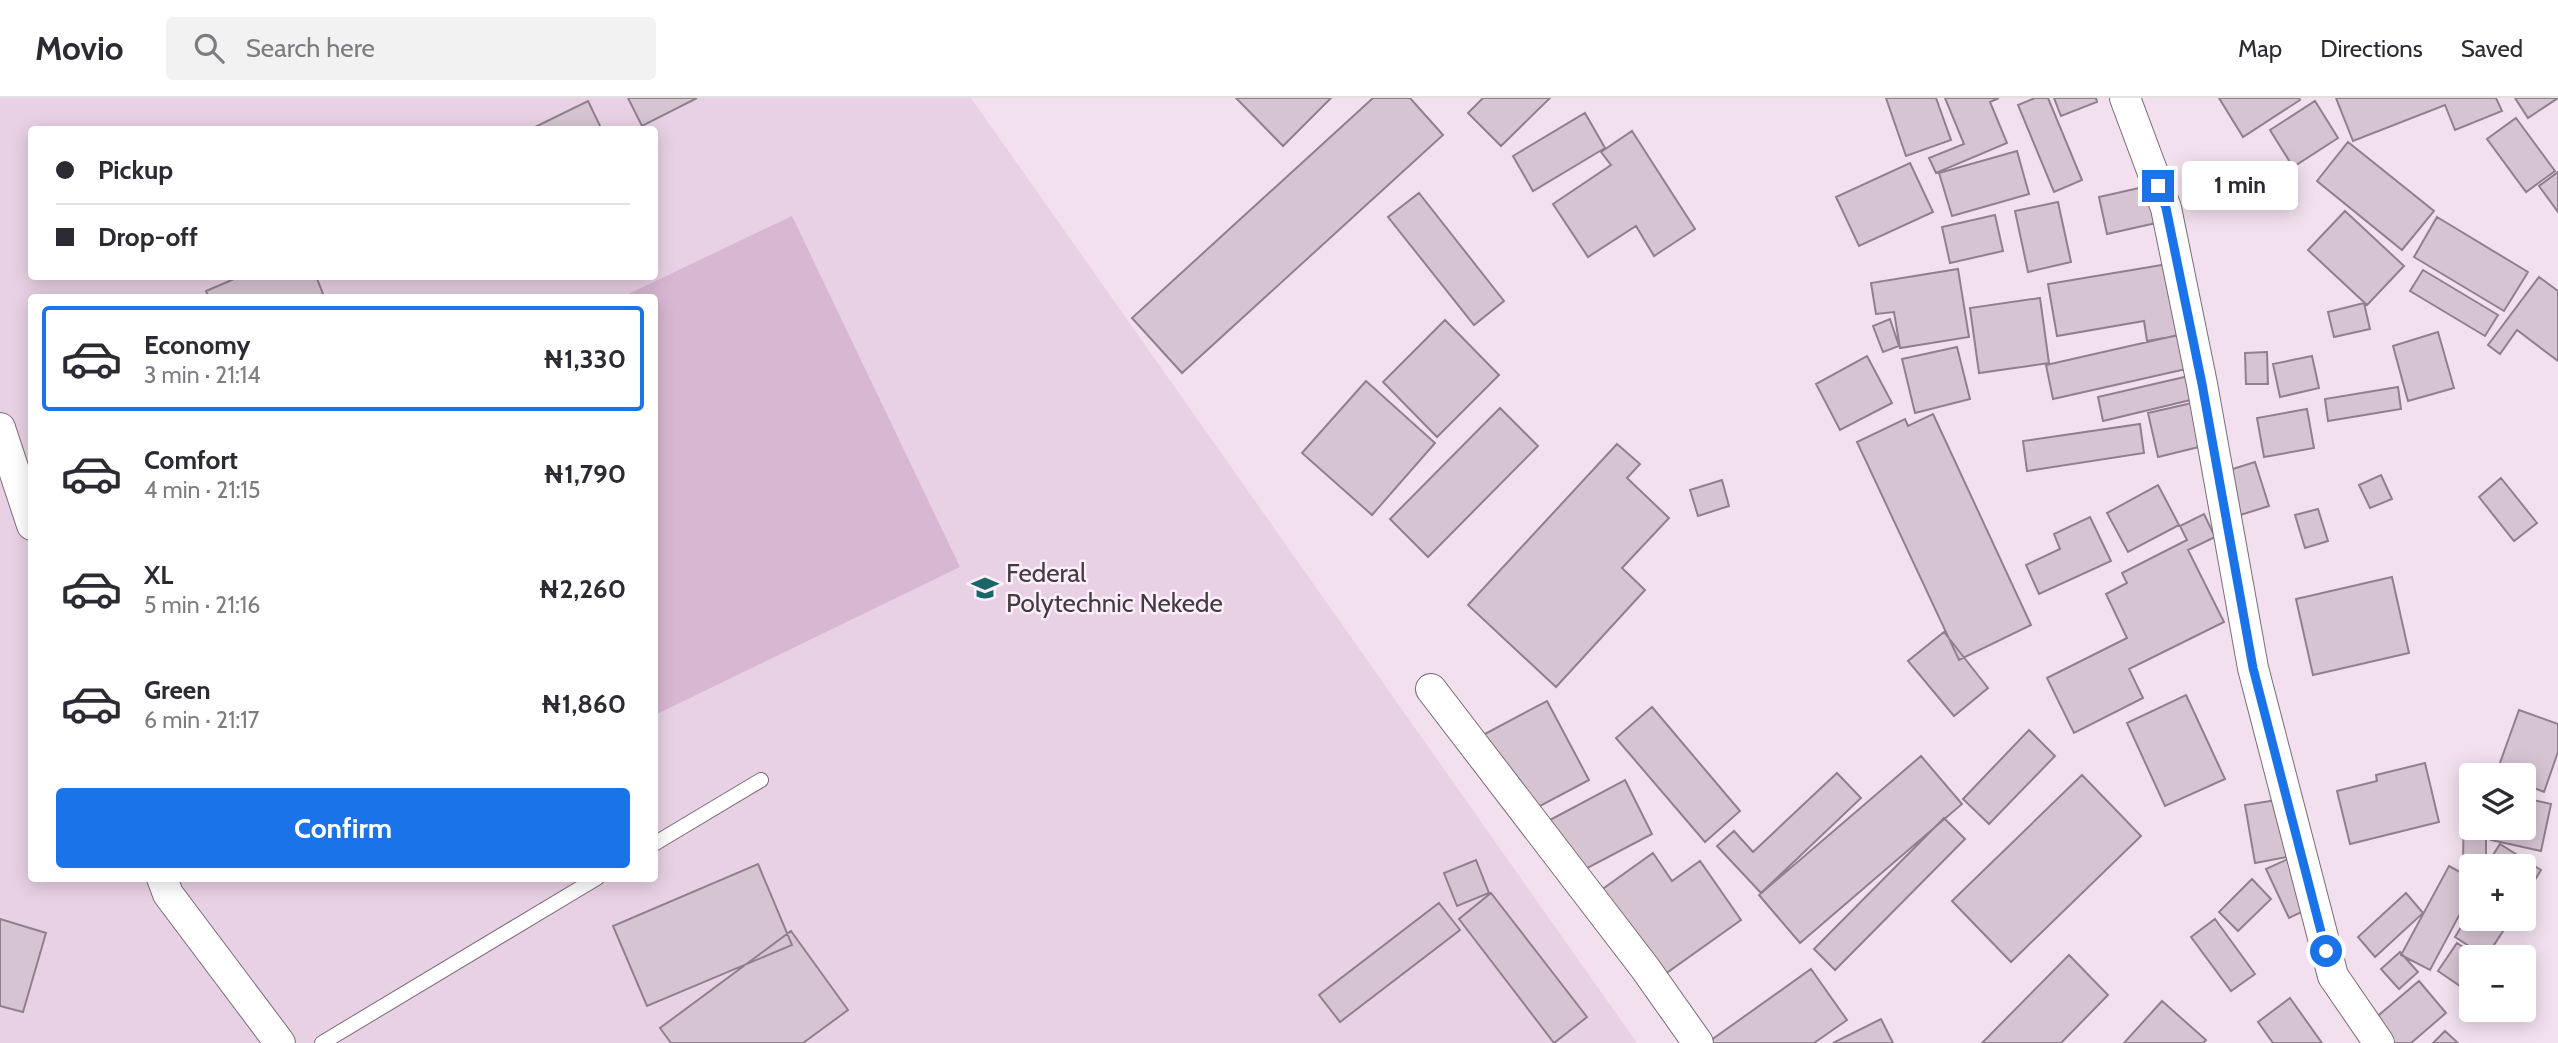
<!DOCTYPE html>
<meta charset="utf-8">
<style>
body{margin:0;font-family:Cabin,sans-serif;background:#f2f2f3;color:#2b2b33;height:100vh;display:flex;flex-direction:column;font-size:26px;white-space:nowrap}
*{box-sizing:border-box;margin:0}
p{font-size:23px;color:#7c7c81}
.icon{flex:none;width:38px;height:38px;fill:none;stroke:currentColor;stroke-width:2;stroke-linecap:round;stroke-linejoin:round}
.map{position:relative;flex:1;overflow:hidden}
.panel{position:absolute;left:28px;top:196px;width:630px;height:588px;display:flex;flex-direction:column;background:#fff;border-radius:7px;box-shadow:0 4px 18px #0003}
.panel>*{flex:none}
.banner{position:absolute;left:28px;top:28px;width:630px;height:154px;border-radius:7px;box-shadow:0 4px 18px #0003;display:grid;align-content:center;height:154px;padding:0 28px;background:#fff}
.fabs{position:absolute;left:2459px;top:665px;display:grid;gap:14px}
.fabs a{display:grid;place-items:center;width:77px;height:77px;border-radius:7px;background:#fff;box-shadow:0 4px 18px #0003;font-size:35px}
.end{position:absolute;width:32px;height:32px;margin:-16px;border:9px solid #1a73e8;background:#fff;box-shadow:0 0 0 4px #fff}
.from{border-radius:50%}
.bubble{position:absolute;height:49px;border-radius:7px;background:#fff;box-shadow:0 4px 18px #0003;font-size:23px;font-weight:800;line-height:49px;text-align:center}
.banner b{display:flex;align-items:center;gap:24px;height:66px;font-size:26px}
.banner b+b{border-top:2px solid #e1e1e2}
.banner i{width:18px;height:18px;background:#2b2b33}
ul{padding:12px 0 0;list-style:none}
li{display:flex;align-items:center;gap:21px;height:105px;margin:0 14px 10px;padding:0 14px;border:4px solid transparent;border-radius:7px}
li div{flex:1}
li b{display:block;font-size:26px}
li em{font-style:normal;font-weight:800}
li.active{border-color:#1a73e8}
li>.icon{width:63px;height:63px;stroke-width:1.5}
.primary-button{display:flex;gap:14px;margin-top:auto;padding:14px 28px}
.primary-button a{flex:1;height:80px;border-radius:7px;background:#1a73e8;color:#fff;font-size:28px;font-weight:800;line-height:80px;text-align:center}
header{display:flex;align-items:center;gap:42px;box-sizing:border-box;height:98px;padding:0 35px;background:#fff;border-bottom:2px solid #e1e1e2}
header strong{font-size:33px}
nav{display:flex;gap:38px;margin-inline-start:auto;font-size:24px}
.search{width:490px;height:63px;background:#f2f2f3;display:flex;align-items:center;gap:18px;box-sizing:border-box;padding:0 24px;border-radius:7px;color:#7c7c81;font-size:26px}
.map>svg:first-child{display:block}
.built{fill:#e8d1e4;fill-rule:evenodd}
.green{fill:#d8b7d2}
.building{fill:#d6c4d2;stroke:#90808d;stroke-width:2}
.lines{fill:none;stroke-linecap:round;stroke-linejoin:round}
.service-casing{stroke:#7a6b77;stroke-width:16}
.minor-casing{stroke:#7a6b77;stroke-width:32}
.service{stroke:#fff;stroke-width:14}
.minor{stroke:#fff;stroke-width:30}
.route{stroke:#1a73e8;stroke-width:9}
.labels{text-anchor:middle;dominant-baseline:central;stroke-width:5;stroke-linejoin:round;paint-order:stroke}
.poi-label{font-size:26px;fill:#423b40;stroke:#fdeffa;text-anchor:start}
</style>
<header>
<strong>Movio</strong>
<div class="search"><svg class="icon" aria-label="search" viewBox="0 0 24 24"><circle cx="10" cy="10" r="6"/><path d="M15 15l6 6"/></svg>Search here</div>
<nav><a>Map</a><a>Directions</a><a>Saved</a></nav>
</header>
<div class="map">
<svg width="2558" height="945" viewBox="0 0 2558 945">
<rect width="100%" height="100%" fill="#f2e0ef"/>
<path class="built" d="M0,0H971L1637,945H0ZM32,32H654V178H32ZM32,200H654V780H32Z"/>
<path class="green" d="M792,118L960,469L655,617L654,200L622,199Z"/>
<path class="building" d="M628,0H697L642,28Z
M1236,0H1331L1283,48Z
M1373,0H1410L1443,37L1182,275L1132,220Z
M1483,0H1550L1501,48L1468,15Z
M1886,0H1936L1951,42L1906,58Z
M1945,0H1999L1990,4L2007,45L1936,75L1929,60L1964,46Z
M2035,0H2048L2082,82L2054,94L2018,7Z
M2054,0H2096L2097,4L2061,18Z
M2219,0H2299L2300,2L2243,39Z
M2336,0H2496L2502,13L2455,32L2445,7L2353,43Z
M2515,0H2558L2528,20Z
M588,3L602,32H529Z
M2315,3L2338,40L2293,69L2270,32Z
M1585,15L1605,50L1533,93L1513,58Z
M2516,20L2555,73L2526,94L2487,41Z
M1632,33L1695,131L1654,158L1636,128L1588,159L1553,106L1611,67L1601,54Z
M2348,44L2434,113L2402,152L2317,83Z
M2017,53L2029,96L1952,118L1939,75Z
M1910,65L1933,114L1859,148L1836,99Z
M2558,74V114L2539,88Z
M2157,86L2165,123L2107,136L2099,99Z
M1419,95L1504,203L1474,227L1388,119Z
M2058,104L2071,164L2028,174L2015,113Z
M2345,113L2404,168L2367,207L2308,152Z
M1995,117L2003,153L1950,165L1942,129Z
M2437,119L2528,174L2504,213L2414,159Z
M2174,165L2186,236L2147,243L2144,223L2057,238L2048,186Z
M1958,171L1969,239L1900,250L1894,214L1876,216L1871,185Z
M2423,172L2498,217L2485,238L2410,193Z
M241,178H316L323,196L315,200H209L206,193Z
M2539,179L2558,193V263L2517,232L2500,256L2488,247Z
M2040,200L2049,265L1979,275L1970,210Z
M2364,205L2370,231L2334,239L2328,214Z
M1890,221L1899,248L1883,254L1873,228Z
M1445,222L1499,277L1437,339L1383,284Z
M2438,234L2454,290L2408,303L2393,248Z
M2187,235L2195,269L2053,301L2046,267Z
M1957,249L1970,301L1915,315L1902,261Z
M2267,254L2268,286H2246L2245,255Z
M1867,258L1892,305L1840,332L1816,286Z
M2312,258L2319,290L2280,299L2273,266Z
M2193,277L2199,300L2103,323L2098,299Z
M1366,283L1435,345L1372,417L1302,355Z
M2398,289L2401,311L2328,323L2325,301Z
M2192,305L2203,348L2158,359L2148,315Z
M1500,310L1538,348L1428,459L1390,421Z
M2307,311L2314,350L2264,359L2257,320Z
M1933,316L2031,527L1959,562L1857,344L1905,321L1908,328Z
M2140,326L2144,355L2027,373L2023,343Z
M1617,346L1640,366L1627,380L1669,420L1622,470L1645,492L1556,589L1468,507Z
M2255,364L2269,408L2234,419L2220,375Z
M2381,377L2392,401L2370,410L2359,387Z
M2501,380L2537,425L2514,443L2479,399Z
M1722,382L1729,408L1698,418L1690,392Z
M2158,387L2179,427L2128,454L2107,415Z
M2318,411L2328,443L2305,450L2295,417Z
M2204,416L2215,439L2188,452L2224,524L2129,571L2143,600L2074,635L2047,580L2127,540L2106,496L2127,485L2122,475L2187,442L2180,428Z
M2090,419L2111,463L2039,496L2026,467L2060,451L2054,436Z
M2392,479L2409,555L2313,577L2296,501Z
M1944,534L1988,590L1954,618L1908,563Z
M2186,597L2225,681L2165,708L2127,625Z
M1547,603L1589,682L1525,716L1483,637Z
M1652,609L1740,713L1705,744L1616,640Z
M2519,612L2558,626V654L2544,694L2524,686V677L2496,676Z
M2029,632L2055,658L1989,726L1963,701Z
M1921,658L1962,706L1800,845L1759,797Z
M2425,665L2439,724L2350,746L2337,693L2377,683L2376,677Z
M1837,675L1861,700L1761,795L1717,748L1734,733L1753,754Z
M2082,677L2141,738L2011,864L1952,803Z
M1625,682L1652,736L1576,776L1548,723Z
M2524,700L2551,706L2541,753L2491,742L2494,730H2524Z
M2277,702L2287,759L2255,765L2245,707Z
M2464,704H2471V730H2486V766L2463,765Z
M1944,720L1965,741L1835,872L1814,851Z
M2500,746L2541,772L2524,800V768H2486Z
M1653,755L1672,783L1700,763L1741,822L1651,886L1590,800Z
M2288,761L2310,810L2289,820L2266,771Z
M1476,762L1489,795L1457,808L1444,775Z
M758,766L792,847L647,908L613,828Z
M2449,768L2471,780V795L2430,872L2401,857Z
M2252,781L2271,801L2238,833L2219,814Z
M1491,795L1587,919L1554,945L1459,821Z
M2406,795L2423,815L2375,859L2358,839Z
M1439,805L1460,832L1340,924L1319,897Z
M2471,813V821H2511L2486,859L2455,839Z
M0,821L46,835L23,914L0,908Z
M2215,821L2255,876L2231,893L2191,839Z
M791,833L848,912L803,945H671L660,930Z
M2457,845L2478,859H2471V878L2463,890L2438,873Z
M2400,854L2418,874L2399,891L2381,871Z
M2069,857L2108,897L2061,945H1982Z
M1811,871L1847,922L1814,945H1707Z
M2419,883L2446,915L2411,945H2392L2373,922Z
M2290,900L2322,945H2273L2258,924Z
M2162,903L2206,942L2203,945H2124Z
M1881,921L1893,945H1833Z
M2445,933L2458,945H2433Z"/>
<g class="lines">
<defs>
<path id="service" d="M654,746L761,682
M322,945L597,780"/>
<path id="minor" d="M2125,0L2166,110L2202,286L2253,570L2333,878L2379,945
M0,330L32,427
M1431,591L1645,870L1698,945
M162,780L168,796L280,945"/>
</defs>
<use href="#service" class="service-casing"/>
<use href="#minor" class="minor-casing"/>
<use href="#service" class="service"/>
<use href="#minor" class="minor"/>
</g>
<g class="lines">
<path class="route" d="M2158,88L2166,110L2202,286L2253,570L2326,853"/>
</g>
<defs>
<symbol id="university-bare" viewBox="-9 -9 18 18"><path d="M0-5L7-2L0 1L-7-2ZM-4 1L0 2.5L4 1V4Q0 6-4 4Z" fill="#186668" stroke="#fdeffa" stroke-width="2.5" paint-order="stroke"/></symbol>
</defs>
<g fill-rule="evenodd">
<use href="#university-bare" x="966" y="471" width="38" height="38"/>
</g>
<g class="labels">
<g class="poi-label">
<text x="1006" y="475">Federal<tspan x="1006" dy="30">Polytechnic Nekede</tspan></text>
</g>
</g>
</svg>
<div class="fabs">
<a><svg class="icon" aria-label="layers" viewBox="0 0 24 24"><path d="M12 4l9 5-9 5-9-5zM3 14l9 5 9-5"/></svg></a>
<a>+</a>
<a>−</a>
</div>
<i class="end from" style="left:2326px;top:853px"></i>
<i class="end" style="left:2158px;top:88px"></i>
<div class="bubble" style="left:2182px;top:63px;width:116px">1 min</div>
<div class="banner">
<b><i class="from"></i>Pickup</b>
<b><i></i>Drop-off</b>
</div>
<section class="panel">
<ul>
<li class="active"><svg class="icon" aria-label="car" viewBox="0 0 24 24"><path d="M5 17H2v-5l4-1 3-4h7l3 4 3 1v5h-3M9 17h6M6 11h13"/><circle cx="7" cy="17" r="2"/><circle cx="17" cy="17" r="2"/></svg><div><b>Economy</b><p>3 min · 21:14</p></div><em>₦1,330</em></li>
<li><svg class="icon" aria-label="car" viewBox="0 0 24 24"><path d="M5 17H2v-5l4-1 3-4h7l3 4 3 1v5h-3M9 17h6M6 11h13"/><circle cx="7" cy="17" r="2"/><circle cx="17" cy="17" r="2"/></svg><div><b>Comfort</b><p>4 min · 21:15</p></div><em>₦1,790</em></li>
<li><svg class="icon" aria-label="car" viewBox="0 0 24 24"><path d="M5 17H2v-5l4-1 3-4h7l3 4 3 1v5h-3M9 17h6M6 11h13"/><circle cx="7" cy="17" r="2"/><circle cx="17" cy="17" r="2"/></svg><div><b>XL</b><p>5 min · 21:16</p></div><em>₦2,260</em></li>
<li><svg class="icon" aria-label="car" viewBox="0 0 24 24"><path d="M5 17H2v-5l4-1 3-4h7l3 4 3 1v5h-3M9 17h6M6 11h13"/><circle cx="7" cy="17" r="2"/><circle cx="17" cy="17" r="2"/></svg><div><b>Green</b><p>6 min · 21:17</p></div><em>₦1,860</em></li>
</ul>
<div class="primary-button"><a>Confirm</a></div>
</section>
</div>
